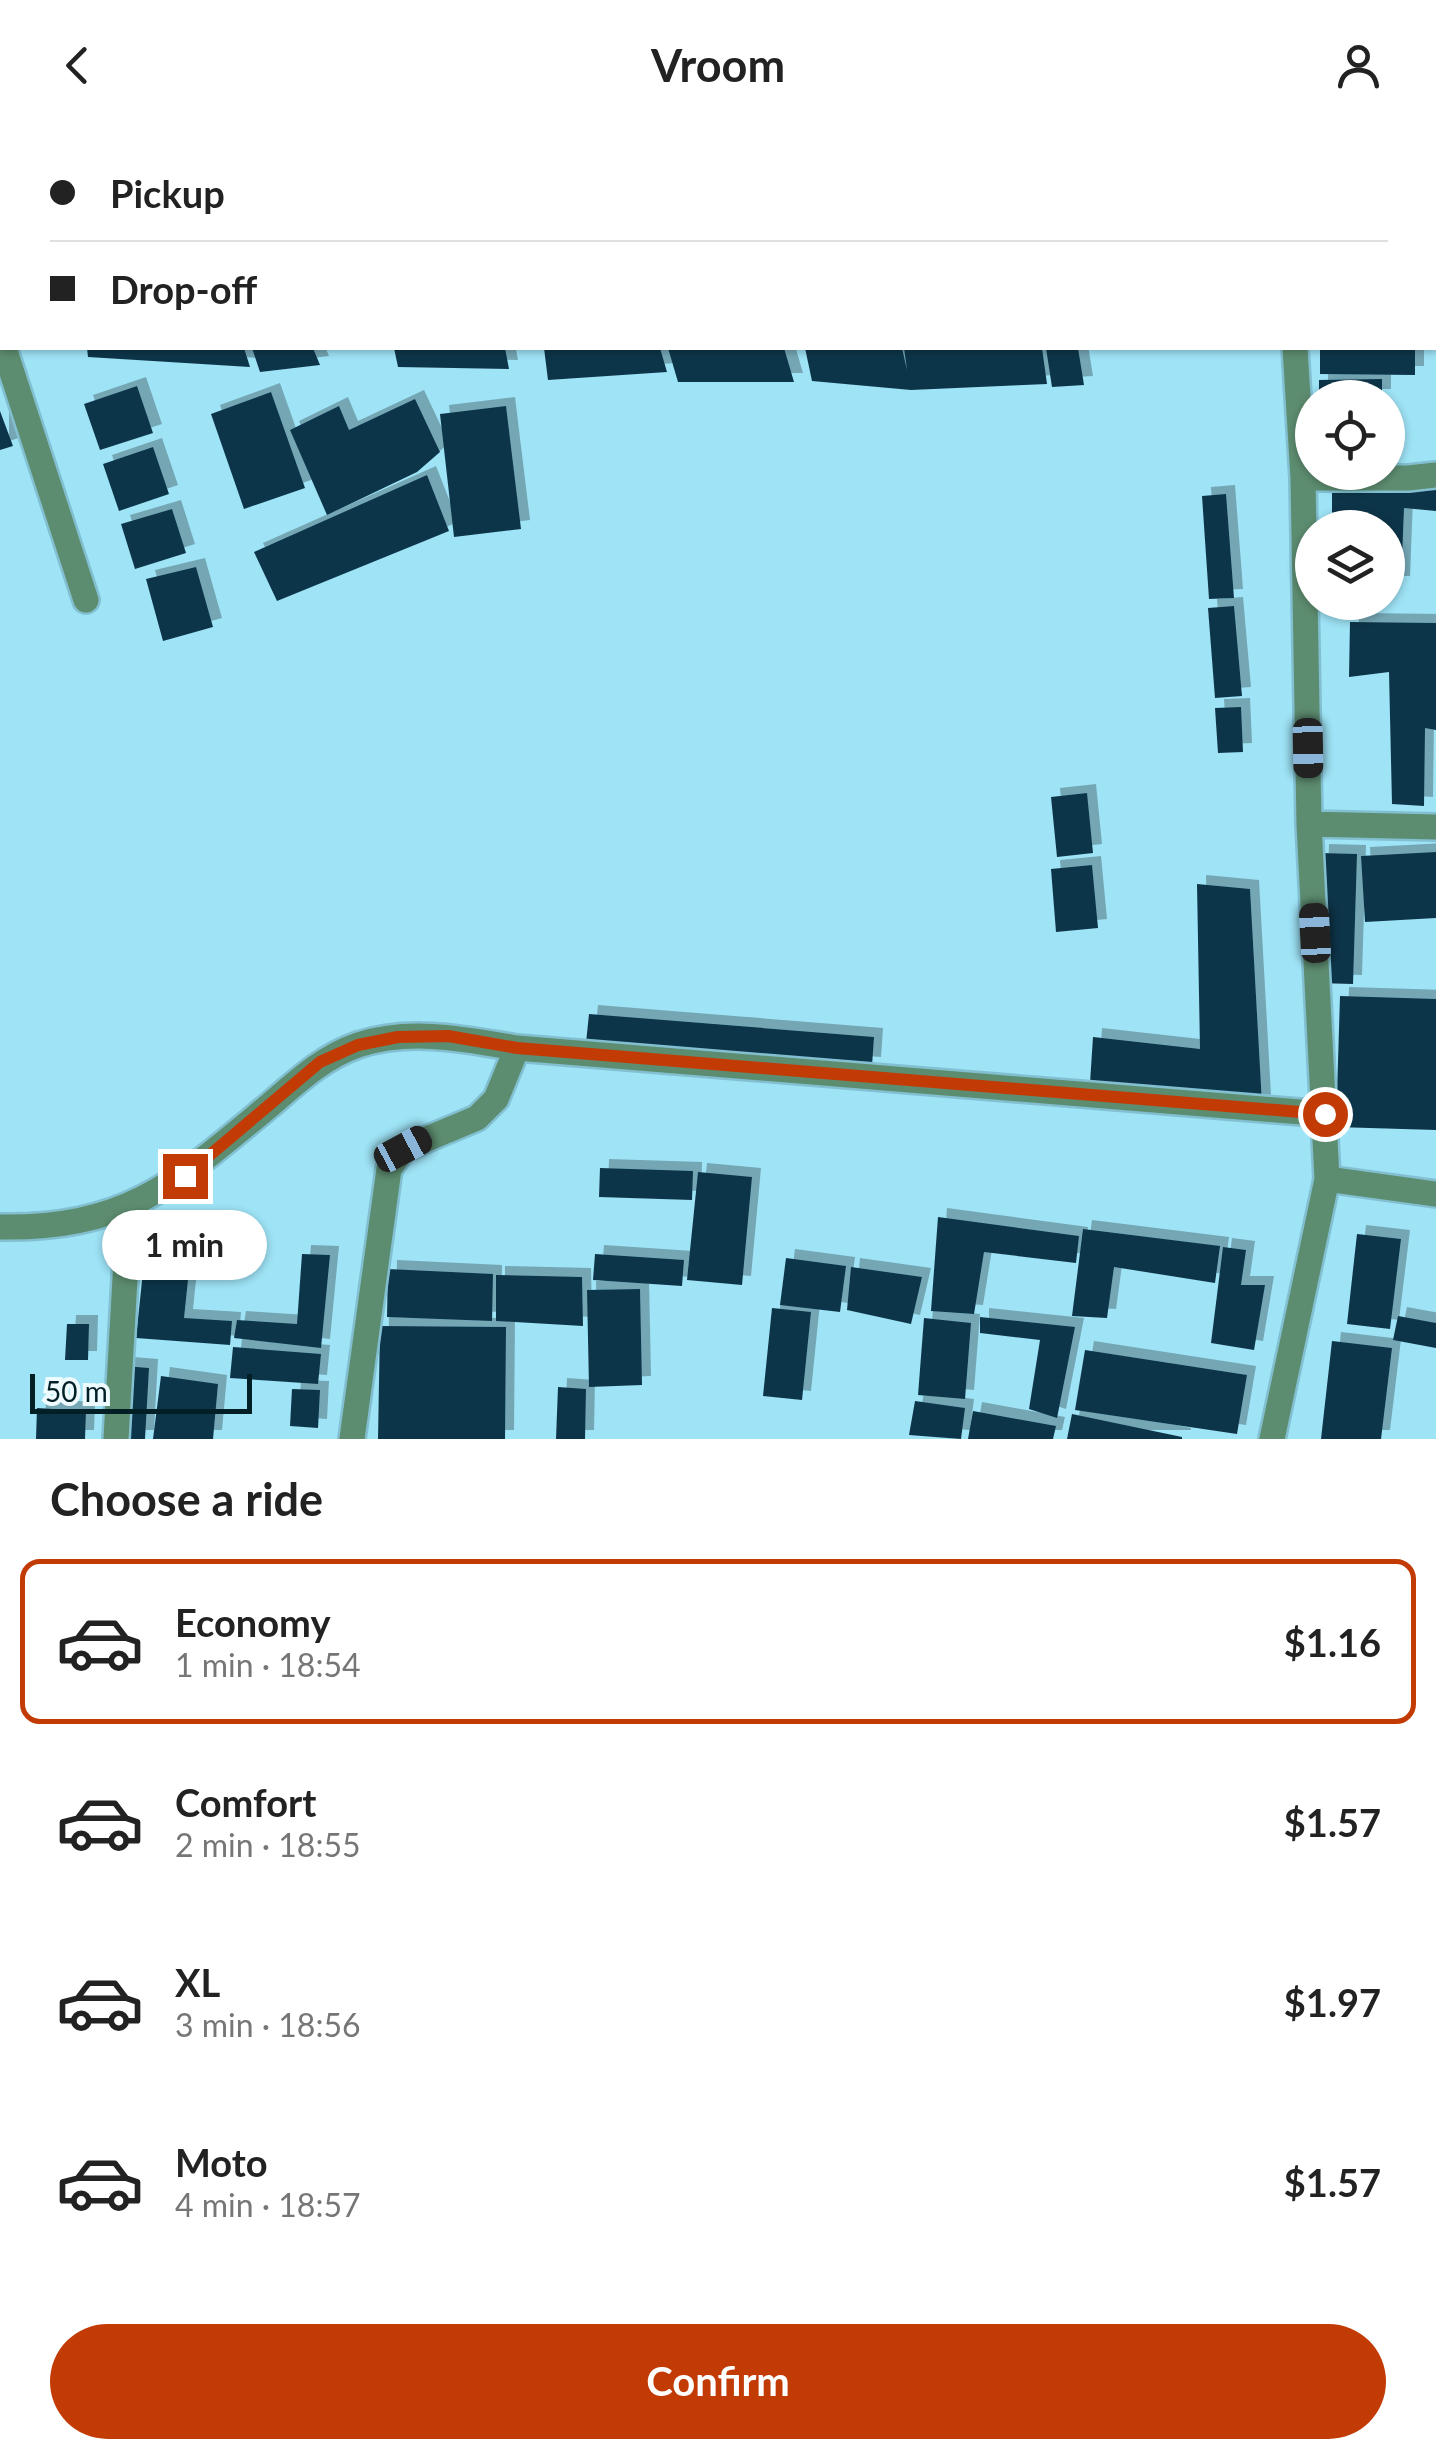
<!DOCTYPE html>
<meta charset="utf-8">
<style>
body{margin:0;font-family:Lato,sans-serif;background:#f6f6f6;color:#222;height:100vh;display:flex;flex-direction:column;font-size:38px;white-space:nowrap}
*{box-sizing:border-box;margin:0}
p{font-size:32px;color:#767676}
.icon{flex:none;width:55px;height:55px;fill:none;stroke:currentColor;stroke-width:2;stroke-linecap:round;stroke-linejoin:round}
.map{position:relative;height:1309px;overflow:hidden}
.side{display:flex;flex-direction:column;background:#fff;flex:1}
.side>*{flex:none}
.guide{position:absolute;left:0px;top:0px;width:1438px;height:220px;box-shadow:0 2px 8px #0004;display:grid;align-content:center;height:220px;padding:0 50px;background:#fff}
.controls{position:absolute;left:1295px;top:250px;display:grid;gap:20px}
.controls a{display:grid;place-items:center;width:110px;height:110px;border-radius:50%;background:#fff;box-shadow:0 2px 8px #0004;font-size:50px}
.scale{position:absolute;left:30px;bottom:25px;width:222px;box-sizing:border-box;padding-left:10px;border:5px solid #021f26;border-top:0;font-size:28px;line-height:35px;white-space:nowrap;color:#021f26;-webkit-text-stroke:8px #edfafe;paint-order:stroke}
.end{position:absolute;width:45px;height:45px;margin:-22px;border:12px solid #c23b05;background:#fff;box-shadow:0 0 0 5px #fff}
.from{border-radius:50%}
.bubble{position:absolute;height:70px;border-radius:35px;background:#fff;box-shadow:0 2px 8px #0004;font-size:32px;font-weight:700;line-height:70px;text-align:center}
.car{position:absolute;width:30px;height:60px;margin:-30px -15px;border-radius:12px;box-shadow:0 0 8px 2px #0007;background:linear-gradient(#222 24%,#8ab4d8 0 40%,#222 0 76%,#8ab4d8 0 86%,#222 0)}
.guide b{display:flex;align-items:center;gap:35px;height:95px;font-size:38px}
.guide b+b{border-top:2px solid #e0e0e0}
.guide i{width:25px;height:25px;background:#222}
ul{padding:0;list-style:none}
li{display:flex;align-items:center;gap:30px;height:165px;margin:0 20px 15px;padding:0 30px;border:5px solid transparent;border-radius:20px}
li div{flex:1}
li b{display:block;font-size:38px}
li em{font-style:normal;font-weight:700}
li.selected{border-color:#c23b05}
li>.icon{width:90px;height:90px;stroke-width:1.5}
h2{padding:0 50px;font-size:45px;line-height:120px}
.button{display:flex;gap:20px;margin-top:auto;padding:20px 50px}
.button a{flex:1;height:115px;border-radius:60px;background:#c23b05;color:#fff;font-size:40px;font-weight:700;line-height:115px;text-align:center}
header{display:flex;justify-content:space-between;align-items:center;height:130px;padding:0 50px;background:#fff;font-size:45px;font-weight:700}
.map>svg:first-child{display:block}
.building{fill:#11354a;filter:url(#shadow)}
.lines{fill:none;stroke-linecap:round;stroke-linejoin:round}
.minor-casing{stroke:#82c0d1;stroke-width:30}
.minor{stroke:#5d8d70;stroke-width:25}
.route{stroke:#c23b05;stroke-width:12}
</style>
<header><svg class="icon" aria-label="back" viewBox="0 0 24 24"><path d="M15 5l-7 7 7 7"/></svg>Vroom<svg class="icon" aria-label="person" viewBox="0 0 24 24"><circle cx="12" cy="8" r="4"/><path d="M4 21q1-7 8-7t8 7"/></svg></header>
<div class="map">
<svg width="1436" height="1309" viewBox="0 0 1436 1309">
<defs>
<filter id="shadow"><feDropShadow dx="9" dy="-9" stdDeviation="0" flood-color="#0004"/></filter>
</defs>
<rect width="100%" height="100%" fill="#9ee3f6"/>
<path class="building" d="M87,218H244L250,237L88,227Z
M252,218H313L320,235L260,242Z
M394,218H505L509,239L398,237Z
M544,218H660L667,242L548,250Z
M668,218H784L794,252H678Z
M805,218H902L907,240L904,218H1042L1047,254L911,260L812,251Z
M1046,218H1078L1084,255L1052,257Z
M1320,218H1415V245L1320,244Z
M1382,249V268H1319V250Z
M137,256L153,303L100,320L84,274Z
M271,262L305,358L244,379L211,284Z
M415,269L440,322L417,342L327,385L290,300L339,276L349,300Z
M506,276L521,399L454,407L440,284Z
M0,281L13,316L0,320Z
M153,317L169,364L119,381L103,334Z
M427,345L449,401L277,471L254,422Z
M1436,357V381L1404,378L1401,455H1388V398H1332V360Z
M1226,364L1234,468L1209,469L1202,366Z
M172,379L186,423L135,439L121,394Z
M196,437L213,497L163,511L146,449Z
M1234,476L1242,566L1215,568L1208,478Z
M1350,492L1436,493V600L1425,598L1424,676L1392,674L1389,542L1349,547Z
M1241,577L1243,622L1218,623L1215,578Z
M1087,663L1093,723L1057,727L1051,667Z
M1436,722V788L1365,792L1361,726Z
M1320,723L1357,724L1353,854L1316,853Z
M1092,735L1098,798L1056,802L1051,739Z
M1197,754L1250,759L1262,974L1090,953L1093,907L1200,919Z
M1340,866L1436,869V1000L1336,997Z
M589,884L874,907L872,936L586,913Z
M600,1038L693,1041L692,1070L599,1067Z
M698,1042L752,1047L742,1155L687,1150Z
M938,1087L1079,1106L1076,1133L984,1122L974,1184L931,1181Z
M1083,1099L1220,1116L1215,1153L1114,1137L1107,1188L1072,1186Z
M1357,1104L1401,1109L1390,1199L1347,1194Z
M147,1109L198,1114L194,1138L145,1129Z
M1223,1117L1246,1120L1241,1155H1265L1254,1220L1211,1213Z
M302,1124L330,1125L321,1218L234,1208L237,1190L297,1194Z
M595,1124L684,1130L682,1156L593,1150Z
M786,1128L846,1136L840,1182L780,1175Z
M144,1132L189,1140L184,1188L232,1191L230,1215L136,1208Z
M851,1137L922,1147L911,1194L847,1180Z
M388,1139L493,1144L492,1191L387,1187Z
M496,1145L582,1147L583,1196L496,1191Z
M640,1159L642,1255L589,1257L587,1160Z
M772,1178L811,1182L802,1270L763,1266Z
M1398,1186L1436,1193V1218L1393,1210Z
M980,1187L1075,1197L1057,1288L1029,1279L1040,1210L980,1203Z
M924,1188L971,1193L965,1269L918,1265Z
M67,1194H89L88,1230H65Z
M380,1196L506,1197L505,1309H378Z
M1332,1211L1392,1218L1381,1309H1321Z
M233,1217L321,1224L318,1254L230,1248Z
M1085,1220L1247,1245L1237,1304L1075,1280Z
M124,1236L149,1238L145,1309H120Z
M161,1246L218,1254L213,1309H153Z
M558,1257L586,1259L585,1309H556Z
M292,1259L320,1260L318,1298L290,1296Z
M915,1271L965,1278L961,1309L909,1305Z
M37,1278L86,1281L85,1309H36Z
M973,1281L1056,1296L1053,1309H968Z
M1072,1284L1182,1307V1309H1067Z"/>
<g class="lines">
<defs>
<path id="minor" d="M211,0L212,2
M461,0L462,2
M727,0L728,2
M1006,0L1008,2
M1282,0V2
M4,218L86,470
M1303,348H1408L1436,345
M1309,694L1436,697
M1327,1049L1436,1064
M0,1097C128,1099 177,1052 270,975C297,952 323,927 358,915C410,898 464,909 517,918L1325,984
M116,1309L129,1077
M352,1309L389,1039L403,1019L477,988L496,969L517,918
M1272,1309L1327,1049L1309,694L1303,348L1295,218"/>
</defs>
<use href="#minor" class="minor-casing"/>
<use href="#minor" class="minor"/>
</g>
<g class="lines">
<path class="route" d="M185,1046L320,932L358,915L398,907L448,906L517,918L1325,984"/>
</g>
</svg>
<div class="controls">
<a><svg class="icon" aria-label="locate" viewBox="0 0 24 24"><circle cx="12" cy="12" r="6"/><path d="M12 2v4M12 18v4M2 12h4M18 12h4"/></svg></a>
<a><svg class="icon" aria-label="layers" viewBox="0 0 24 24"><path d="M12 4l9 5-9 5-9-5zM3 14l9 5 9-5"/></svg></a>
</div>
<div class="scale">50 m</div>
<i class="end from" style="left:1325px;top:984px"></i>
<i class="end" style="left:185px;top:1046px"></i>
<div class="bubble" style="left:102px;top:1080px;width:165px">1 min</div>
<i class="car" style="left:1308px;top:618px;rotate:179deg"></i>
<i class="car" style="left:1315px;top:803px;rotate:357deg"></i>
<i class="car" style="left:403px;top:1019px;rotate:62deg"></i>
<div class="guide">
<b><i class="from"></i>Pickup</b>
<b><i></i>Drop-off</b>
</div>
</div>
<section class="side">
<h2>Choose a ride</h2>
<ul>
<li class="selected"><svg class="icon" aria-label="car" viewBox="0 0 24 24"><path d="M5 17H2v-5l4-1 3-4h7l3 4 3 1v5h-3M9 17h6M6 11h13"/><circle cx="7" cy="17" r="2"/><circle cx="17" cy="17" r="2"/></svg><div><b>Economy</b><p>1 min · 18:54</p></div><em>$1.16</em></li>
<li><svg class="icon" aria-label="car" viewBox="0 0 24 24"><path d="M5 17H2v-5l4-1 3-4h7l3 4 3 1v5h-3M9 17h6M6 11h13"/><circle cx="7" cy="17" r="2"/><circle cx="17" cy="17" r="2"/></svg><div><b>Comfort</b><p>2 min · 18:55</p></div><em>$1.57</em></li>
<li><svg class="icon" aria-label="car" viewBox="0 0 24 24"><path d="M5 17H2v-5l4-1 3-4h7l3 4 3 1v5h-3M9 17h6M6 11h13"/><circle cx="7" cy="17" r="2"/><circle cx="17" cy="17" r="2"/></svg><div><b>XL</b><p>3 min · 18:56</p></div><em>$1.97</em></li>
<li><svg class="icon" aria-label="car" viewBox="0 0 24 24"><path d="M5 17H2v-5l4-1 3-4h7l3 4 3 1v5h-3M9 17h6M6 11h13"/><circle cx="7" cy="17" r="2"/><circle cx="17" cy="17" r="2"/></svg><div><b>Moto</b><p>4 min · 18:57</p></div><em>$1.57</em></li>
</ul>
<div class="button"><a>Confirm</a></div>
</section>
